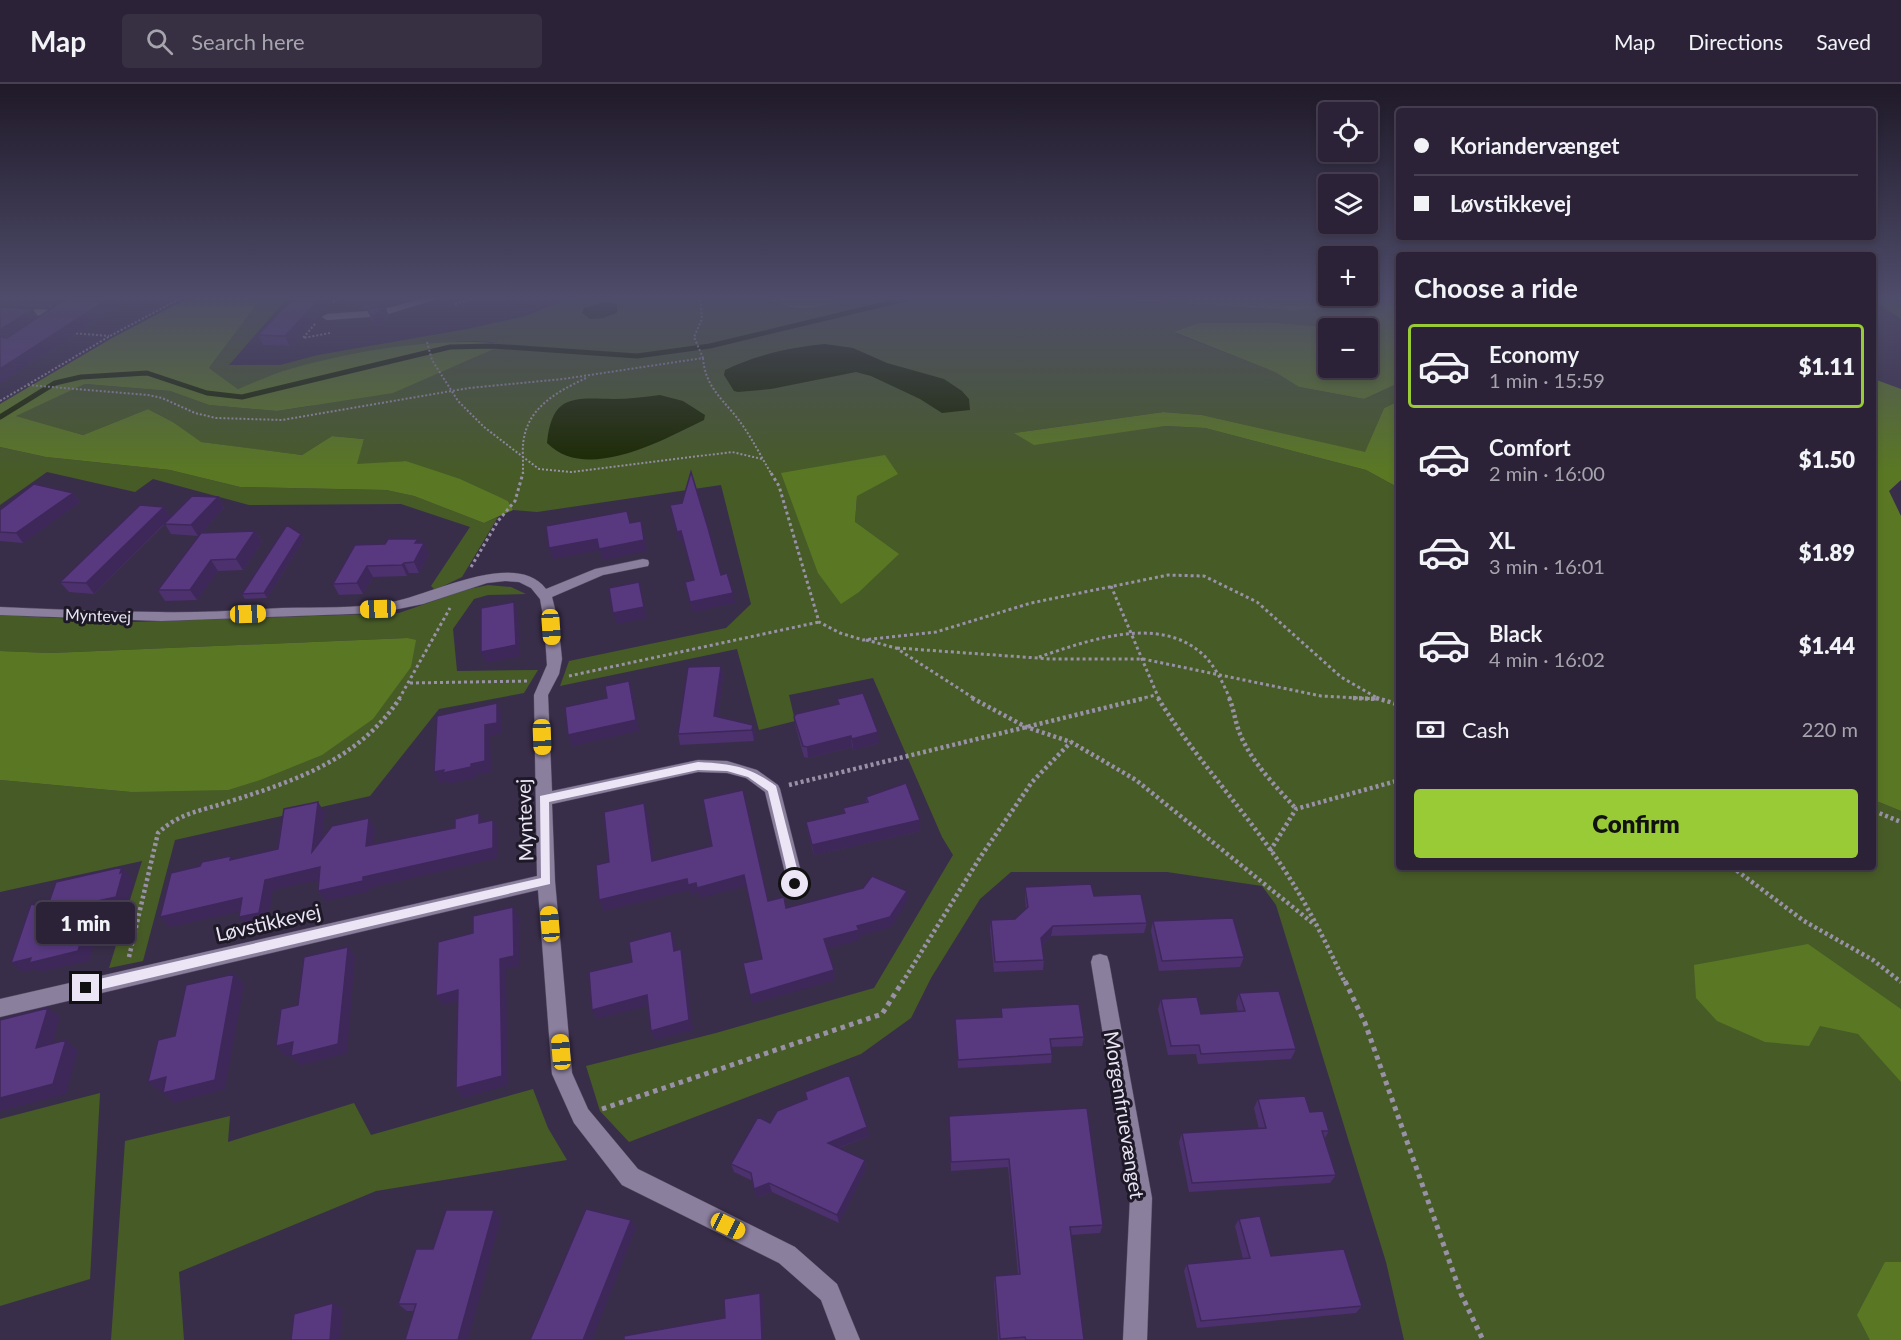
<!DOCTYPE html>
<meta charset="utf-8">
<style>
body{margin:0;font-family:Lato,sans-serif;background:#372f42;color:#f1f3f6;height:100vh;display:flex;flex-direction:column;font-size:22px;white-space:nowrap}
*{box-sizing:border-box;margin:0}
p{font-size:20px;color:#a6a4ad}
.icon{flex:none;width:33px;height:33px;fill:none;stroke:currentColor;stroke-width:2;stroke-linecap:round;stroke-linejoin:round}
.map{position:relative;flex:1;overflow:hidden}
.details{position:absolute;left:1396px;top:168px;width:480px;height:618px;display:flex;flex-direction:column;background:#2b2237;border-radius:6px;box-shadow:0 3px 9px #0003,0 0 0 2px #473f52}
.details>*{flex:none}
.top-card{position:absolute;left:1396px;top:24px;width:480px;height:132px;border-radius:6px;box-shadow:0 3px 9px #0003,0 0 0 2px #473f52;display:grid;align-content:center;height:132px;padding:0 18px;background:#2b2237}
.controls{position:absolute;left:1318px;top:18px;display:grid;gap:12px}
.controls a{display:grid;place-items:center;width:60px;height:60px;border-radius:6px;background:#2b2237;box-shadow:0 3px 9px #0003,0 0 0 2px #473f52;font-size:30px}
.end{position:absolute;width:27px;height:27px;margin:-14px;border:8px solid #ebe5f6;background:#111;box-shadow:0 0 0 3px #111}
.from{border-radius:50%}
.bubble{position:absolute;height:42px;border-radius:6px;background:#2b2237;box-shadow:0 3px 9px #0003,0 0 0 2px #473f52;font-size:20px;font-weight:800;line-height:42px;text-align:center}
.car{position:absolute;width:18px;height:36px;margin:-18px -9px;border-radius:8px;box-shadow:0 0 4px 2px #0007;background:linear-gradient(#f5c518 24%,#345 0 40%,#f5c518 0 76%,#345 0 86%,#f5c518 0)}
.top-card b{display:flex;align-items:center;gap:21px;height:57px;font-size:22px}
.top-card b+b{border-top:2px solid #473f52}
.top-card i{width:15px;height:15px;background:#f1f3f6}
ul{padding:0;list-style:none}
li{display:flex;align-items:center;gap:18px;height:84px;margin:0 12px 9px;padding:0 6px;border:3px solid transparent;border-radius:6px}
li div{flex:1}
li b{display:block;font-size:22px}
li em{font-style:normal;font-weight:800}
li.active{border-color:#99cb36}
li>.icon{width:54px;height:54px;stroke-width:1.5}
h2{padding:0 18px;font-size:27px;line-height:72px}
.pay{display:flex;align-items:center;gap:15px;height:66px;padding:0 18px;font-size:22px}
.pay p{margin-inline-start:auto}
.button{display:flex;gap:12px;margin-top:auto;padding:12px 18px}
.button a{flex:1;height:69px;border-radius:6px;background:#99cb36;color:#111;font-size:24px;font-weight:800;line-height:69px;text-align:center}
header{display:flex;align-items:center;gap:36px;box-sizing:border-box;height:84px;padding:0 30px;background:#2b2237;border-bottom:2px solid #473f52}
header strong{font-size:28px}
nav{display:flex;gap:33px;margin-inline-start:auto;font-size:21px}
.search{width:420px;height:54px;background:#372f42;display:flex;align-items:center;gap:15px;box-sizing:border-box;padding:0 21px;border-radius:6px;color:#a6a4ad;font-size:22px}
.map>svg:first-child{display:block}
.green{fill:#475b27;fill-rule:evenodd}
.forest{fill:#5a7823;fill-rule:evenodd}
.water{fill:#1b2a00}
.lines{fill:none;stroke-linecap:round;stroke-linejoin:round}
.stream{stroke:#1b2a00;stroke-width:5}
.minor-casing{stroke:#554c63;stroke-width:1}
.path-far3{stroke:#9991a7;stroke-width:2;stroke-dasharray:2 2;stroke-linecap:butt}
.path-far2{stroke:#9991a7;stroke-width:3;stroke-dasharray:3 3;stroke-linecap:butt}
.path-far1{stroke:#9991a7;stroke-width:4.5;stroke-dasharray:3 3;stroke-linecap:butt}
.path{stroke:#9991a7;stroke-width:5;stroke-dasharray:4.5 4.5;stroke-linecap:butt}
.minor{fill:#8b7f9e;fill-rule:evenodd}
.wall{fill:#4c316e}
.shaded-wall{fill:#3e285a}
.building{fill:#583980;stroke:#3e285a;stroke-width:1.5}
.route{fill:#ebe5f6}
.labels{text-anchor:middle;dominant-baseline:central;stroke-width:6;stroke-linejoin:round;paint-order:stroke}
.street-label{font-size:16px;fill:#ebe5f6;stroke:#1e1926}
.near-street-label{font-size:20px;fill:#ebe5f6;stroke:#1e1926}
</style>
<header>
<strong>Map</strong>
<div class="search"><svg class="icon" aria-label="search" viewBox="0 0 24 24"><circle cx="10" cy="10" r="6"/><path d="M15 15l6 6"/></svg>Search here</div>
<nav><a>Map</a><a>Directions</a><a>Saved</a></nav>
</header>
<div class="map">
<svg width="1901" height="1256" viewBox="0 0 1901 1256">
<rect width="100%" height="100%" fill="#392e49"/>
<path class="green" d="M267,212H289L229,281H280L318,271L467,245L526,232L575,212H761C795,228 803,227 838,218L836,212H1046L1290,226L1372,225L1354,241L1325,243L1278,239H1200L1175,249L1276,288L1299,303L1364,315L1399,299V317L1384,324L1365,369L1202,331L1163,328L1015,349L1165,342L1205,344L1366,386L1399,404L1400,783H1874V716L1901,727V1256H1404L1386,1178L1276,821L1262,802L1167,788H1011L980,815L931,894L911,934L861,970L629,1058L600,1027L586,982L716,949L874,904L953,771L942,753L873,594L789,611L795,637L759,646L737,565L560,602L569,577L726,544L751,520L721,401L537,428L513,426L508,417L406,377L356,381L364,355L332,352L302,371L200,358L173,338L148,325L83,351L15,332L85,300L170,307L209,321L277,327L310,322L504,260C478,255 452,258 426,261C359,268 302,281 238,305L209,284L260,216ZM782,389L857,412L855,438Z
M1874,212H1901V235L1874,216Z
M0,363L46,373L170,386L240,403L386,406L414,412L484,439L498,433L462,493L435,506L431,502L470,443L401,420L249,421L153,395L135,408L47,388L0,421Z
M488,501L511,503L526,510L488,511L474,515L453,545L457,587L538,586L524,609L439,625L370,712L175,756L143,877L109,884L142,777L0,808V696L131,708L407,554L51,569L0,567V531L133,538L399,529L465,506Z
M533,1005L548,1044L567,1076L376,1107L179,1188L184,1256H111L125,1057L230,1032L228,1058L354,1019L371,1051Z
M100,1009L90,1195L0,1222V1035Z"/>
<path class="forest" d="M192,212H267L260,216L209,284L238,305C255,298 273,290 290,285C359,266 435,253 505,260L393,309L277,327L209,321L170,307L85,300L16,332L83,351L148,325L173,338L201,358L302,371L332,352L364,355L357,380L406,377L460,395L508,417L513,426L484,439L414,412L386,406L240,403L170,386L46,373L0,363V320L112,254Z
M761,212H836L839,218C803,227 795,228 761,212Z
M1046,212H1399V299L1364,315L1299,303L1275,288L1174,248L1199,239H1278L1325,243L1354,241L1371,225L1290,226ZM1368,244V284H1329V244Z
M1874,295L1901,305V396L1889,407L1901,432V727L1874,716Z
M1399,317V404L1366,386L1205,344L1165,342L1034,361L1014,349L1163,328L1202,331L1365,368L1384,324Z
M885,371L898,390L857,412L855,438L899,470L859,508L841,520L818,489L781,389Z
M407,554L416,556L411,583L373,635L322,671L260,696L228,706L131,708L0,696V567L51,569Z
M1808,860L1901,925V998L1858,950L1820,942L1809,962L1765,958L1717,937L1696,914L1694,881Z
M1885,1178H1901V1256H1870L1857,1231Z"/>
<path class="water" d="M605,218L617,220V229L603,234L590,235L582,229L584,224Z
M825,260L853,264L887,279L944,295L962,307L969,315L970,326L942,329L920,315L871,292L856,288L771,305L738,308L734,307L724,291L725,286C755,271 792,263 825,260Z
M660,311L683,317L705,331L704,336C663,356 586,399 547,359C552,311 572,314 613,315C629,315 644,313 660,311Z"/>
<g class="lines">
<path class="stream" d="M997,212H1151
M0,333L55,299L81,293L147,289L207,309L242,313L450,263L492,262L637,272L710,262L918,212"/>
<defs>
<path id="minor" d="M432,212H447L381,232L327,236L322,233L327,230L381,226Z
M0,224L55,226L60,229L55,232L0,230Z
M643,475L648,476L649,479L648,482L603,491L552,513L558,537L562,575L559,590L548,611L552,707L698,676L727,677L757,686L778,701L780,705L804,800L801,805L795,807L789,805L765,708L746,694L727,689L698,688L552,720L555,797L572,989L588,1025L638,1085L795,1163L837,1200L860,1256H836L821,1216L779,1179L622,1101L574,1039L552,990L538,806L0,933V915L537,792L534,611L547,581L544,537L540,515L531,504L519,498L505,497L487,499L423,520L378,529L161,537L0,531V523C53,525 106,528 159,528C200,529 242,526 282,524C318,523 356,525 392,518C431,511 516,465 546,505L595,485Z
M1100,870L1107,872L1109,878L1152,1114L1147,1256H1123L1130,1114L1091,878L1093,872Z"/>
</defs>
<use href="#minor" class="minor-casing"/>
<path class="path-far3" d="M333,218L341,212
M455,220L482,212
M315,240L303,254L330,249
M72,249L109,252
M427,258L432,276L458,317L484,343L523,373V391
M703,274C705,300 719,312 734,330C749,348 760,371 772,391
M586,294C550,311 520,329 523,373L539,385L571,388L732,368L762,375
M28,301L148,311L162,314L195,329L216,334L282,336L469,304L563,295L703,274L694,253L702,235L700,212
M0,317L110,252L185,212"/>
<path class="path-far2" d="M771,389L779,402L819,538L840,549L863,556L936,548L1031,519L1168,491L1204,492L1257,518L1341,593L1379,615
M471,483L498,437L515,417L523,389
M1111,502L1159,615
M866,556L896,564L975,615
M897,564L1051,575H1143L1321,612L1377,615
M1039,573C1087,557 1156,531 1200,568C1214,579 1223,599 1230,615
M569,592L819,538
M410,599L529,597
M399,615L450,524
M1139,615L1156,611"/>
<path class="path-far1" d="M972,614L1026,643L1071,658L1136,696L1315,841
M1158,614C1193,671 1239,720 1277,775C1304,814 1325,856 1345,899
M1229,614C1234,625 1235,638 1240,650C1252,679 1276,702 1296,725
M1353,614L1377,615
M1376,614L1400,621
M789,701L1145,614
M1874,727L1901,738
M1270,767L1296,725L1400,696
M1732,783L1804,837L1873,876L1901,898
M129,873L158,749C179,729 201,727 228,718C297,696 358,676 400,614
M902,899L981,772L1032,698L1071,658"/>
<path class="path" d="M1345,897L1365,939L1461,1210L1483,1256
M602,1025L882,930L903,897"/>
<use href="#minor" class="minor"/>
</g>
<path class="wall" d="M0,212H133L0,299L38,233L53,224L0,222Z
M296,212H335L290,262L263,261L258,251Z
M355,212H411L406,217L385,222L389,232L377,243L371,235L367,225L374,224L364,225Z
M73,409L80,418L23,459L0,457V426Z
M218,413L224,424L198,452L171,450L165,440L94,510L69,508L60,498L164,423L171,433Z
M255,447L262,458L243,486L218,487L197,516L165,517L158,506Z
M301,450L304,455L267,514L245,515L242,510Z
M420,459L429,470L419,489H409L407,492L373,493L363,510L339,511L333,500L355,461Z
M721,582L723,592L718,633L753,641L755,651L754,657L680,661L678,650Z
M837,615L879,659L853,666L852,663L808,674L804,673L796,644L794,633L838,620Z
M866,713L920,747L814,771L808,749L806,738L844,729L843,724L866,718Z
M1025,803L1094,812L1147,839L1144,849L1051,852L1042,861L1044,876L1043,886L994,888L990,846L991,836L1015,835L1026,825L1025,813Z
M1153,837L1244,873L1240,883L1159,887L1151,847Z
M1239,909L1296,965L1291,975L1198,980L1196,970L1168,971L1158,925L1161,915L1201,930L1238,928L1236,918Z
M1001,924L1084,953L1082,962L1051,963L1052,970L1051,979L958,984L955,935L1001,933Z
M805,1008L869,1052L839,1064L865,1076L866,1085L839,1139L772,1108L757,1113L753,1097L734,1088L731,1080L770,1039L807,1015Z
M1258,1015L1310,1028L1329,1047L1325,1054L1336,1091L1330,1099L1189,1108L1179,1058L1182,1049L1259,1045L1254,1024Z
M949,1032L1103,1141L1100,1149L1071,1151L1084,1256H998L994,1199L995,1192L1018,1190L1008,1083L951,1087Z
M501,1134L414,1227H407L398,1220L433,1165Z
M1239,1135L1271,1172L1362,1222L1356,1229L1197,1244L1184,1187L1187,1180L1243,1175L1235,1142Z"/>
<path class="shaded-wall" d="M51,212H71L53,224L47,214Z
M113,212H133L0,299V285Z
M322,212H335L290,262L285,252Z
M384,212H411L406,217L385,222L389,232L377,243L373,233L381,224L377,214Z
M33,225L39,234L0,258V246Z
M73,409L80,418L23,459L16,449Z
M218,413L224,424L198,452L191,441Z
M164,423L171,433L94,510L86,499Z
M641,437L647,467L603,476L600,466L553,475L549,464Z
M255,447L262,458L243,486L236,475Z
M681,447L684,457L679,458L677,448Z
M301,450L304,455L267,514L264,509Z
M418,455L422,464L424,459L429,470L419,489L414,478L415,459Z
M211,476L218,487L197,516L190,506Z
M404,479L409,489L407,492L402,481Z
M367,482L373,493L363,510L357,499Z
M639,498L647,534L617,540L613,529Z
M733,509L735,519L692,528L690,518Z
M514,518L518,529L520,572L486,579L481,568Z
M721,582L723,592L717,643L714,632Z
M629,597L633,608L639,647L572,662L568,651Z
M497,619L502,630V649L490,652L491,688L476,691V694L449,700L448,697L440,699L434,688L471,680L485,641Z
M753,641L755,651L754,657L752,646Z
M878,648L879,659L853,666L852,655Z
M851,652L852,663L808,674L807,663Z
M318,718L325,729L319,778L312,768Z
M644,719L648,730L656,787L652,777Z
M479,729L485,740L479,739Z
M369,734L375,745L373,772L366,762Z
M493,736L498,746V774L370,804V807L326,817L318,807L363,793Z
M920,736V747L814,771L812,761Z
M122,783L131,793V796L133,798L126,822L103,827L89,877L40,888L37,885L23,888L11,879L93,818L120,789Z
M320,783L328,794L273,806L268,839L248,843L239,833L265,796Z
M744,791L747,802L700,814L699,809L691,811L690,806L604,827L599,816L687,795L696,799Z
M907,807V818L891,843L859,852L860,856L826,865L824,855L857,842Z
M242,814L251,825L170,843L160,833Z
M513,823L519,833L520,882L506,885L508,1001L463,1014L456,1004L500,875Z
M1053,842L1051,852L1040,863L1041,854Z
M671,847L675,858L678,877L674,867Z
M348,863L355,873L347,969L301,981L291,972Z
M681,865L684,875L693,946L655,956L651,947Z
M834,886L835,896L752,920L750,911Z
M234,890L244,900L225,1005L174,1019L163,1009Z
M458,906L464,916L443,921L436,912Z
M647,911L651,921L597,935L592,926Z
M48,924L60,933L49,973L36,964Z
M66,956L78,966L66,1010L0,1027V1014Z
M293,958L302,968L285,972L276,962Z
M166,993L177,1003L160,1007L148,998Z
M867,1043L869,1052L830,1067L828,1059Z
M865,1076L866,1085L839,1139L837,1131Z
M769,1099L772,1108L757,1113L754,1105Z
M494,1126L501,1134L468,1256H458Z
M631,1136L636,1144L592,1256H583Z
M760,1209L763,1216L764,1256H762Z
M333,1219L343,1226L340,1256H330Z"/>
<path class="building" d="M0,212H51L47,214Z
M70,212H113L0,285V253L7,254Z
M296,212H322L285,252L258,251Z
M358,212H384L377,214L360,216Z
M385,222L373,233L367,225Z
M0,223L33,225L0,246Z
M691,388L708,444L721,491L727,489L733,509L690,518L685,498L694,496L681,447L677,448L670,421L682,419Z
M34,400L73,409L16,449L0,448V426Z
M192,412L218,413L191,441L164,440Z
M140,421L164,423L86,499L60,498Z
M627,427L630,439L641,437L644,456L599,465L597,455L549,464L546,442Z
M287,441L301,450L264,509L242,510Z
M255,447L236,475L211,476L190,506H158L201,449Z
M388,455H418L415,459H424L414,478L404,479L402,481L367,482L357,499L333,500L355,461L385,460Z
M639,498L644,523L613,529L609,504Z
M514,518L516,561L481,568V524Z
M721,582L714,632L753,641L752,646L678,650L688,583Z
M629,597L636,636L568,651L565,623L607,614L605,602Z
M863,609L878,648L852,655L851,652L807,663L803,662L794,633L796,630L839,620L837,615Z
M497,619V639L485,641V677L471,680V683L443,689L444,686L434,688L437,632Z
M906,699L920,736L812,761L806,738L845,729L843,724L868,718L866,713Z
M743,706L768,817L784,813L786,824L863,804L872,792L907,807L890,833L857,842L859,846L824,855L834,886L750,911L743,879L762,875L744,791L697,804L696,799L688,801L687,795L599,816L596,781L609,778L604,728L644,719L652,777L712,762L703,715Z
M318,718L312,768L332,742L369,734L366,762L455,744V735L479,729V739L493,736V764L363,793V797L318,807L320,783L265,796L259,829L239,833L242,814L160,833L171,789L200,782L202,778L231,772L230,776L278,765L284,725Z
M122,783L120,789L123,788L116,813L93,818L78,867L29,879L31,874L11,879L31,820L47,824L56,798Z
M1091,800L1094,812L1141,810L1147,839L1053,842L1041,854L1044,876L995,878L991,836L1015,835L1028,823L1025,803Z
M513,823L514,872L500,875L502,992L456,1004L458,906L436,912L438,858L473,849V832Z
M1233,834L1244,873L1162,877L1153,837Z
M671,847L674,867L681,865L689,936L651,947L647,911L592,926L589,888L632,878L629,858Z
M348,863L338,960L291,972L293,958L276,962L281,925L298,921L304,873Z
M234,890L215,996L163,1009L166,993L148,998L158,956L175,952L186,901Z
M1279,907L1296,965L1201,970L1199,961L1171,962L1161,915L1197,913L1201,930L1245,927L1239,909Z
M1079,920L1084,953L1050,955L1052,970L958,976L955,935L1002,933L1001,924Z
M48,924L36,964L66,956L53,1000L0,1014V936Z
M849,991L867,1043L828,1059L865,1076L837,1131L769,1099L754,1105L751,1089L731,1080L758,1033L770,1039L777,1027L807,1015L805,1008Z
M1305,1012L1310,1028L1323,1027L1329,1047H1322L1336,1091L1192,1099L1182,1049L1266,1044L1258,1015Z
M1087,1024L1103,1141L1070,1143L1084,1256H1026L1025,1253L1000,1255L995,1192L1020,1190L1009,1075L951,1078L949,1032Z
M586,1125L631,1136L583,1256H530Z
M446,1126H494L458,1256H405L416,1220H398L416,1165H433Z
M1260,1132L1271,1172L1344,1165L1362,1222L1201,1237L1187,1180L1250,1174L1239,1135Z
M760,1209L762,1256H624V1252L725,1234L724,1215Z
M333,1219L330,1256H291L294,1230Z"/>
<linearGradient id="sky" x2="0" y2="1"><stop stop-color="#1f1928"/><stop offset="0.55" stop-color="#4e4c6a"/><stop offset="1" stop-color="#4e4c6a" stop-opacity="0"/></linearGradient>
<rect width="1901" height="388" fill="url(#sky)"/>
<path class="route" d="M698,678C733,680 748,682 776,702L801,800L799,803H791L790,800L768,707L748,693L727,687L698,686L549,718L550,800L86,909L80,904L86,898L541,794L540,712Z"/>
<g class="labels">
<g class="street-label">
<text transform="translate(98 531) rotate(2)">Myntevej</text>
</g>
<g class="near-street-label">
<text transform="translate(524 736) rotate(-92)">Myntevej</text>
<text transform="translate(268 838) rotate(-13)">Løvstikkevej</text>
<text transform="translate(1125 1031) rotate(81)">Morgenfruevænget</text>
</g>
</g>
</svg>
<div class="controls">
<a><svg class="icon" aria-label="locate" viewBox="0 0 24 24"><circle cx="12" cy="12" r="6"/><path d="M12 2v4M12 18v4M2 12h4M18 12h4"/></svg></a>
<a><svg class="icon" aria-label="layers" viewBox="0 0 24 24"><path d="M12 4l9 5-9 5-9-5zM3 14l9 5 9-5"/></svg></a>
<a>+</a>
<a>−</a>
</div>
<i class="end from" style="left:795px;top:800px"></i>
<i class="end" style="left:86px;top:904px"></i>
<div class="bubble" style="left:36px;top:818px;width:99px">1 min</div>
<i class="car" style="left:378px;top:525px;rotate:268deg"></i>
<i class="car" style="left:248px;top:530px;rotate:88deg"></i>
<i class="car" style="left:551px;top:543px;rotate:176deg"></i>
<i class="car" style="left:542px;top:653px;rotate:178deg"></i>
<i class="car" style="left:550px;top:840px;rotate:355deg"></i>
<i class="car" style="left:561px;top:968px;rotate:355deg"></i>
<i class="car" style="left:728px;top:1142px;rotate:116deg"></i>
<div class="top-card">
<b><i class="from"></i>Koriandervænget</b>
<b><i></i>Løvstikkevej</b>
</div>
<section class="details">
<h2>Choose a ride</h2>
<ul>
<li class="active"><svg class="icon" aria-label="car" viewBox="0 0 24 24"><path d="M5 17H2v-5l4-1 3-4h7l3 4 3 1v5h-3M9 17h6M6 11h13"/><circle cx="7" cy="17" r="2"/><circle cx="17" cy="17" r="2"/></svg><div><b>Economy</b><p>1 min · 15:59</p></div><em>$1.11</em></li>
<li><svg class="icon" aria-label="car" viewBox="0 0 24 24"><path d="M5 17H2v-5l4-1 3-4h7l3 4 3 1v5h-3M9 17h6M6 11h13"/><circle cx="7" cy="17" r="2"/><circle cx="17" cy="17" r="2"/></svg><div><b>Comfort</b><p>2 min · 16:00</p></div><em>$1.50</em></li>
<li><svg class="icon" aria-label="car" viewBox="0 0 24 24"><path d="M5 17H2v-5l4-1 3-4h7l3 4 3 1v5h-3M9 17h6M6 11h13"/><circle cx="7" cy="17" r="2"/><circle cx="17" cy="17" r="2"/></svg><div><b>XL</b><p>3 min · 16:01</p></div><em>$1.89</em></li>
<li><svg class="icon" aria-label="car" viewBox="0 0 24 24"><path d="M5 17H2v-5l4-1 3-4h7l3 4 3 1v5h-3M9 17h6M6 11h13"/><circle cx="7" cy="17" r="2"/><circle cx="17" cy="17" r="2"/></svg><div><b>Black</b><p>4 min · 16:02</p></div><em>$1.44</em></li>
</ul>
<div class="pay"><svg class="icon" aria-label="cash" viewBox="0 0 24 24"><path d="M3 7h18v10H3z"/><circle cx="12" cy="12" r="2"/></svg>Cash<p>220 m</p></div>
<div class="button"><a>Confirm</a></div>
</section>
</div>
